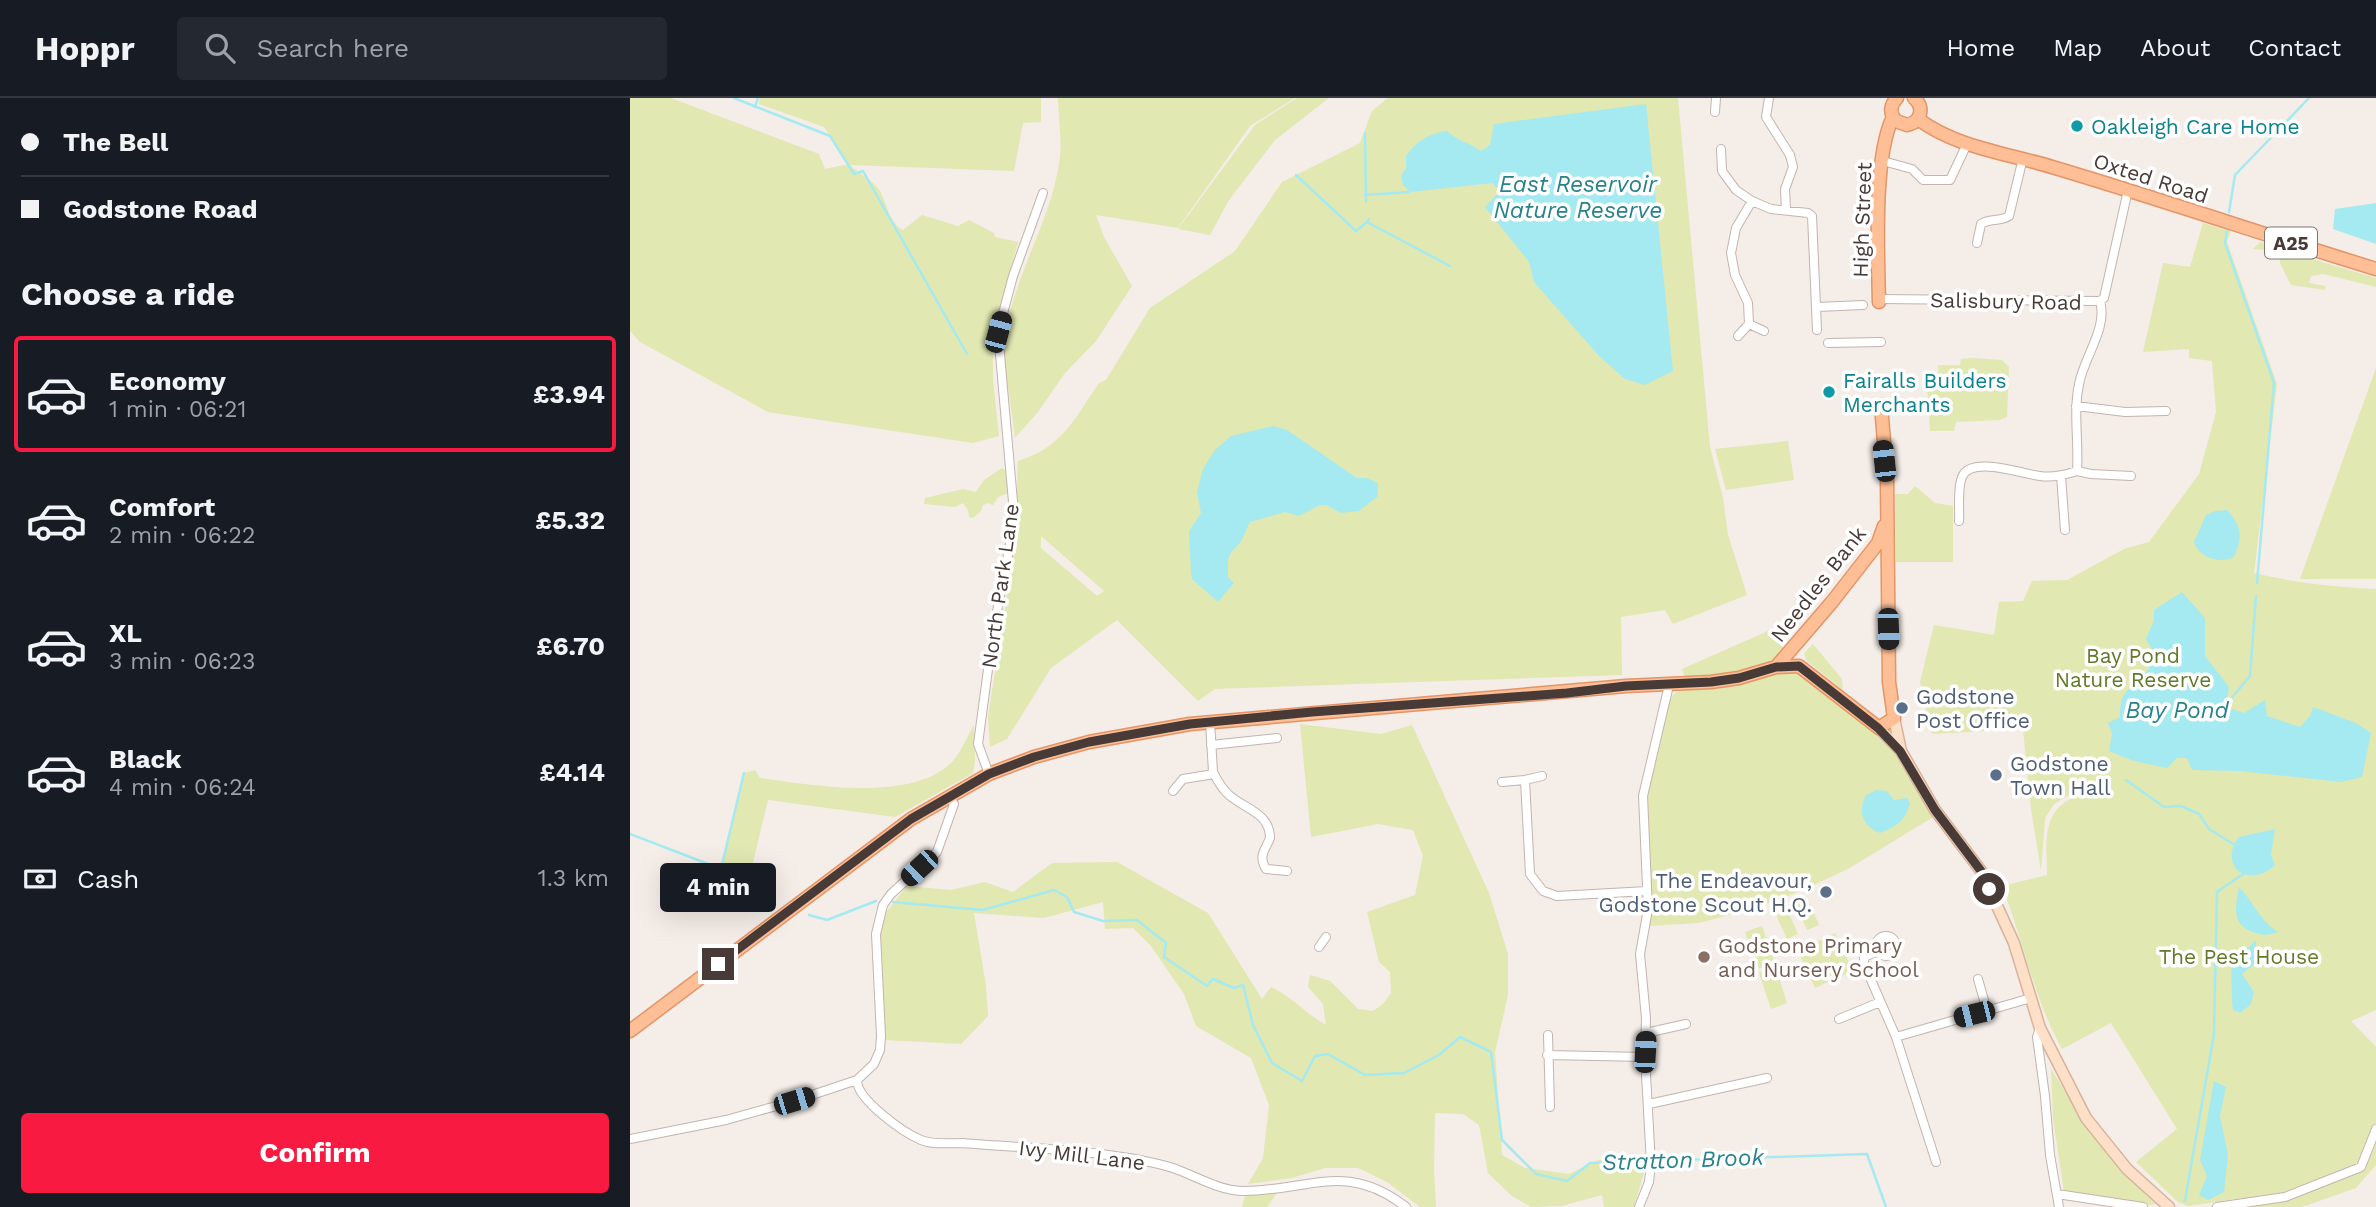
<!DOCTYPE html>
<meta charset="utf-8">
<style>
body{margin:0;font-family:"Work Sans",sans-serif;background:#242831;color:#f1f3f6;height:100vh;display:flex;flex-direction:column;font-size:26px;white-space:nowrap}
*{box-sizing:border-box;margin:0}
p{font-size:23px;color:#9ea1a6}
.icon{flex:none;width:38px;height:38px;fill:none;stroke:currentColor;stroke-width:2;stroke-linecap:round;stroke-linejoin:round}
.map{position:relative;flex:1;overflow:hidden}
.side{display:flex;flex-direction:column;background:#171b24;width:630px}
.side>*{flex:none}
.guide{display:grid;align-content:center;height:154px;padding:0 21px;background:#171b24}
.end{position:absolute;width:32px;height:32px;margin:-16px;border:9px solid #483b37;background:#fff;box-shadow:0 0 0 4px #fff}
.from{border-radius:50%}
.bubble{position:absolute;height:49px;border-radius:7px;background:#171b24;box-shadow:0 7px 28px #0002;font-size:23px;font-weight:700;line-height:49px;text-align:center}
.car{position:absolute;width:21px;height:42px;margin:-21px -10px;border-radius:9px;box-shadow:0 0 5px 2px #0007;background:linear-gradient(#222 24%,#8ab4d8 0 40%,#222 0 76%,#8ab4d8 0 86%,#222 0)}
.guide b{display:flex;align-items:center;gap:24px;height:66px;font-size:26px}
.guide b+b{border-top:2px solid #363941}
.guide i{width:18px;height:18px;background:#f1f3f6}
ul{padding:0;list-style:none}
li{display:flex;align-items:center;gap:21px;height:116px;margin:0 14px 10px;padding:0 7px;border:4px solid transparent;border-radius:7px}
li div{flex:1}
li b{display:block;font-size:26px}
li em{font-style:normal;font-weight:700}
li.selected{border-color:#f91a41}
li>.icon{width:63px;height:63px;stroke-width:1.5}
h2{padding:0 21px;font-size:32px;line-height:84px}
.pay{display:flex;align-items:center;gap:18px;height:77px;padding:0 21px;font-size:26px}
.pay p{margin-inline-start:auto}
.button{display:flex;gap:14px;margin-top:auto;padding:14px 21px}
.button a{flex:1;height:80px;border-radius:7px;background:#f91a41;color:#fff;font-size:28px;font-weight:700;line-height:80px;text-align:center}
header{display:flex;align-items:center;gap:42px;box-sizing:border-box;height:98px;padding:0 35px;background:#171b24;border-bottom:2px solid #363941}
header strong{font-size:33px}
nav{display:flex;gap:38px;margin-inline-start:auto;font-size:24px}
.search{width:490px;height:63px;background:#242831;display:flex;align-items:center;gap:18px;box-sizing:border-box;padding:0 24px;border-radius:7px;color:#9ea1a6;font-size:26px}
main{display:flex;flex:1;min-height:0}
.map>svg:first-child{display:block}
.green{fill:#e1e8b1;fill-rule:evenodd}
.water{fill:#a5eaf0}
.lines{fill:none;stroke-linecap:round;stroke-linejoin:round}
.stream{stroke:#a5eaf0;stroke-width:2.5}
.street-casing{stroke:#c3b4ae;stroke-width:10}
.secondary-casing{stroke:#d7b39a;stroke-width:13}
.primary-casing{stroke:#e49567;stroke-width:15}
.street{stroke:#fff;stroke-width:8}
.secondary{stroke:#fedfc8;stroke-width:10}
.primary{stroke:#febf97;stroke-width:12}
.route{stroke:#483b37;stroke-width:9}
.culture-dot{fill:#0f9aa8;stroke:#fff;stroke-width:2.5}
.service-dot{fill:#5c6f8a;stroke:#fff;stroke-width:2.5}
.education-dot{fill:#8d6e63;stroke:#fff;stroke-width:2.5}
.labels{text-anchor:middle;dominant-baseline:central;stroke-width:7;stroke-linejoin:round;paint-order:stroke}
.shield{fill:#fff;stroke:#7f7673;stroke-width:2}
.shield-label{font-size:19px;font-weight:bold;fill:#483b37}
.culture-label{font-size:21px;fill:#0d838f;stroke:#fff;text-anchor:start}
.street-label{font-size:21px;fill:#483b37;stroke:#fff}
.park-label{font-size:21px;fill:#627a2a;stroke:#fff}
.service-label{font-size:21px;fill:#4e5e75;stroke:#fff;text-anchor:start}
.education-label{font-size:21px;fill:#785e54;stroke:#fff;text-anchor:start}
.water-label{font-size:23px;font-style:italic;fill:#28828b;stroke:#fff}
</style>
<header>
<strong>Hoppr</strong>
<div class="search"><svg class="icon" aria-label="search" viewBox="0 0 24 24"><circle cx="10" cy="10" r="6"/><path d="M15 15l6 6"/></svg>Search here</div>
<nav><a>Home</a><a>Map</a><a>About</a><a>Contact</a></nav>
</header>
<main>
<section class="side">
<div class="guide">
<b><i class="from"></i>The Bell</b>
<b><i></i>Godstone Road</b>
</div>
<h2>Choose a ride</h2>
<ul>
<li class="selected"><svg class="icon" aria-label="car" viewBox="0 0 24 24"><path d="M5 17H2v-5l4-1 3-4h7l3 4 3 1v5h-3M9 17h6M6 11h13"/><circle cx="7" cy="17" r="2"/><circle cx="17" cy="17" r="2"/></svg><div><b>Economy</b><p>1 min · 06:21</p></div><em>£3.94</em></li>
<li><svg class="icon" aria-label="car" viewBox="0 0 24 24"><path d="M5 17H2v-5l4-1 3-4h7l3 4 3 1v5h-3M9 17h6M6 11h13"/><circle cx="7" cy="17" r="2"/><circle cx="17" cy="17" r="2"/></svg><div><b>Comfort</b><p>2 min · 06:22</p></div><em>£5.32</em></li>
<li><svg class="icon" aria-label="car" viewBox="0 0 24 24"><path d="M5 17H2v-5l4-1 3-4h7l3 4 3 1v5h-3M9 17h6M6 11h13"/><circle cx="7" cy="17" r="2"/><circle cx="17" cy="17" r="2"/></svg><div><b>XL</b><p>3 min · 06:23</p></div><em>£6.70</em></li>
<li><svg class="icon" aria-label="car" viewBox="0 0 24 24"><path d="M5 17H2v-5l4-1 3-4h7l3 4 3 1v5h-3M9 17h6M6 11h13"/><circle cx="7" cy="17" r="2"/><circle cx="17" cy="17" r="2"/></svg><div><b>Black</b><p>4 min · 06:24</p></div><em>£4.14</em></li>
</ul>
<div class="pay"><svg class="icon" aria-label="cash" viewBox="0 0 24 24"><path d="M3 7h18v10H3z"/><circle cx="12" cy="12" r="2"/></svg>Cash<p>1.3 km</p></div>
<div class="button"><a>Confirm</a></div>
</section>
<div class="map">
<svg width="1746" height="1109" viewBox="0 0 1746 1109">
<rect width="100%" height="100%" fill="#f4ede8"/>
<path class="green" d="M0,0H41L189,56L195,71L219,66L194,29L129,6L130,0H411V24L393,25L384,73L220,67C229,76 243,82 250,93C257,106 259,125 273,132L292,117L328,128L339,122L364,135L365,139L388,144L363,235V282L369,338L343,345L138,314L10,244L0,233Z
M428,0H665L620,28L548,130L466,117L474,139L502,188L466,243L435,275L408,314L385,340C382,304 370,264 377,228C388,170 423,118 430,59C432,40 428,19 428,0Z
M667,0H699L645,42L599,102L580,137L548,131L625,27Z
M758,0H1048L1080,349L1093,400L1098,437L1117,497L1043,526L1035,512L991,519L992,577L585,591L568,603L487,522L421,570L377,641L360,649L358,619L385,444L388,363C432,350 445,320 469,285L476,282L520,210L605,153L652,84L730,45L742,13ZM411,438L474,493L467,498L411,450Z
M1573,125L1601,133L1597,144L1647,286L1624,475C1665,485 1704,489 1746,491V912L1721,923L1746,949V1067L1726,1090L1672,1109H1585L1613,1100L1558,1108L1548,1104L1506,1064L1547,1031L1481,925L1432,951C1404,901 1393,841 1372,788L1417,777C1417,747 1410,713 1445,699C1454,695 1462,693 1472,696L1471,689L1463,686H1458L1424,706L1415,720L1411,773L1401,711L1393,631L1302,636L1290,584L1304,527L1364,537L1369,504L1393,503L1402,483L1437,482L1494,451L1519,444L1569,376L1586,314L1582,263L1559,260V251L1513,254L1533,165L1560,169Z
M1630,144L1675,156V159L1746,180V189L1693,176L1681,178L1679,185L1695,188V192L1661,187L1650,165L1649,153L1623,151Z
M1341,260L1372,262L1379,269L1377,319L1370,322L1326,324L1324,333H1300L1298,297L1293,275L1309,274L1308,267H1330L1331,261Z
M1746,270V481H1670Z
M1158,343L1164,382L1096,392L1085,351Z
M372,370L376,373L378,395L368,399L363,407L358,405L353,407L351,413L343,420L339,419L338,412L333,405L325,409L294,406L295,400L333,391L346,394L354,382Z
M1285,388L1305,405L1323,408V464H1266L1265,396H1278Z
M1138,533L1156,553C1125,576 1092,578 1055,581L1052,571Z
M1183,546L1212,581L1213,592L1176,562L1174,555Z
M1163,571L1172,574L1258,643L1305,718L1218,771L1168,794L1128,809L1069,825L1018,828C1029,793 1014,746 1015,709C1016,673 1030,637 1039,603L1045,595L1057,591L1104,587Z
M670,626L751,636L782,627L859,795L878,856V897L865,954L872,1057L895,1070L939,1076L969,1062L1018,1061L1004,1109H974L972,1097L932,1108L901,1109L882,1098L858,1075L849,1027L833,1016L805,1015L804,1071L806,1109H790L757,1084L728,1070H695L662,1080L618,1086L633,1060L639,1007L621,960L566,928L554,896L521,848L503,830L475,831L473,804L414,820L344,815L356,888L358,918L331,946L254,942L249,849L254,817L277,788L321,792L355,784L383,794L422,765L487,764L578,815L632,901L641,889C661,898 676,916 696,927L693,906L678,889L680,877L700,883L728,911L743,913L753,906L761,895L760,874L749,864L737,814L785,797L793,758L783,732L748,726L681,739Z
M344,627L345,662L343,675L265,719L138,702L120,777L121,801L91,771L114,675L125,672L130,680C181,687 282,705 322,664C331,655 337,638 344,627Z
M1178,802L1189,827L1177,832L1166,807Z
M1157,811L1168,836L1157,841L1146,817Z
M1132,828L1145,865L1127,871L1115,834Z
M1205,835L1223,873L1185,890L1168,853Z
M1146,870L1157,905L1141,911L1129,875Z
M1421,971L1453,1022L1490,1072L1525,1106L1519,1107L1434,1094L1423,1020Z
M649,1092L637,1109H612L616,1095Z"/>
<path class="water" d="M1016,6L1043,273L1015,287L995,281L969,258L904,184L899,164L855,109L869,94L863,85L780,94L773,87L771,77L776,71V58C788,42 798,36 817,33C827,43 839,44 851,53L860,47L864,26Z
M1746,105V146L1703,131L1705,111Z
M643,328L657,332L727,380H737L748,385V398L729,413L711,415L696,407H690L669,418L655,414L620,424C616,431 613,442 609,446C596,458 598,461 598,479L604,485L588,504L562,481L561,475L559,433L571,415L567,394L573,371L585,352L601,338Z
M1597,412C1612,429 1613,439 1604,459C1589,466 1569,460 1564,444L1576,417L1585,413Z
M1552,494L1575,520V558L1599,589L1596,609L1614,615L1635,602L1637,618L1670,629L1680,618L1683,609L1726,625L1741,635L1732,679L1711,684L1609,673L1562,672L1557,660H1547L1537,670L1504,663L1479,653L1482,636L1478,625L1490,619C1490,596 1494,595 1510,582C1516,576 1521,566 1526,558L1516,541L1524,522V512Z
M1246,692L1257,693L1264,702L1277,700L1280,705C1276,722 1266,729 1250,735C1233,728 1227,715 1236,697Z
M1645,731L1641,757L1645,767C1619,792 1587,768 1609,739Z
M1609,789C1623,803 1630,823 1648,834C1639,837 1635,838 1626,835C1601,828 1605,810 1609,789Z
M1626,842V865L1612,876L1624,894L1621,906L1610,915L1603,912C1601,896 1602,878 1601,861L1616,852Z
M1584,983L1596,989L1590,1018L1598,1057L1594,1094L1578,1102L1569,1097L1577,1078L1570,1062Z"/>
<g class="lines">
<path class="stream" d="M104,0L200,38L224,76L233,73L337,256
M125,9L128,0
M735,35L736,103
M666,77L726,133L737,124
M735,97L780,94
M1599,114L1605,77L1679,0
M739,121L737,124L820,168
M1597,131L1595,145L1644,285L1627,485
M1594,609L1620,578L1626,498
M1496,682L1534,709L1551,708L1569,716L1579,731L1605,747
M0,736L91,771L120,777L121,801
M91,771L114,675
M263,804L353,812L424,792L437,799L444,814L473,823L507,822L536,845L534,859L577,888L583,881L604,890L613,887L623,927L642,965L672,983L685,958L698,956L735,977L774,975L809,957L830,939L861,954L872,1042L906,1076L937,1083L960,1065L1237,1056L1256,1109
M179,817L197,822L246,803
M1555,1103L1584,936L1587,794L1613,776V774"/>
<defs>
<path id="street" d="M1139,0L1136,19L1160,57L1163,69L1155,91L1156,112
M1085,14L1086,0
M1091,51L1092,73L1106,92L1122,103L1141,111L1178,115L1182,118L1187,232
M1253,63L1282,71L1293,82H1320L1337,46
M1347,145L1351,126C1359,120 1370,124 1379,118L1393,60
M1249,201L1470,203L1474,200L1498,92
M1187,209L1233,207
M1119,226L1134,233
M1108,238L1119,226L1118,205L1105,177L1101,155L1106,130L1122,103
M1198,245L1251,244
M1446,308L1495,314L1536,313
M1447,373L1461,376L1501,378
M1431,378L1435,432
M1329,423C1330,411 1327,391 1332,379C1341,357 1392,376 1410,378C1423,380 1435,377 1447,373C1449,343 1443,315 1449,286C1454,259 1478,230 1470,203
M580,624L583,674C587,682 592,691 599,697C615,711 640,715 640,740C635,753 628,757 636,771L657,773
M581,647L647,640
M359,676L348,646L363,534L382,436L384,415L368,234L383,178L413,95
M912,678L895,682L900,776L913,793L927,798L1017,793
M872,684L895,682
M543,693L553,681L584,676
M1246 848a10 10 0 1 1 20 0a10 10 0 1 1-20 0Z
M689,849L696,839
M1248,853L1234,859V866L1266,939L1306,1064
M1348,881L1357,913
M1209,921L1250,904
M1410,930L1407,939L1415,998L1420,1057L1429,1109
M1016,935L1056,926
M918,937L920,1009
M1266,939L1401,900
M917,957L1015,959
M227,982C226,1001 274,1035 291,1042C302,1047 321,1045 333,1045C379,1049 425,1050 471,1056C495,1059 520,1063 543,1070C566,1078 589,1093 614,1093C679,1093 716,1062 776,1109
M1019,1006L1137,980
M0,1041L96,1022L164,1003L227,982L244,966L250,952L251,938L246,836L253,807L261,796L307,754L324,706L319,698
M1427,1096L1513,1109
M1009,1109L1019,1084L1021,1066L1015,959L1016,920L1010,856L1018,811L1013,698L1039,587
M1587,1109L1655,1099L1731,1069L1746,1031"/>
<path id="secondary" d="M1264,620L1271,653
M1249,630L1271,653L1305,712L1351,773L1384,845L1410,930L1456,1020L1497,1071L1539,1109"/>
<path id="primary" d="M1267,0C1260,7 1259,15 1266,23L1277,27C1291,24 1295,10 1284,0
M1288,21C1327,50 1377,55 1422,69C1530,101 1638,138 1746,171
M1249,204C1248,158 1243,59 1263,19
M1146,569L1202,504L1248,445L1254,428
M0,933L281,721L359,676L404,659L459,644L560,626L996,588L1081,584L1109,580L1146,569L1169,568L1249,630L1264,620L1259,584L1257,381L1251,307"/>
</defs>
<use href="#street" class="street-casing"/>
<use href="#secondary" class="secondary-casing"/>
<use href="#primary" class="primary-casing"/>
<use href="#street" class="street"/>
<use href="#secondary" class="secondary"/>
<use href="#primary" class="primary"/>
</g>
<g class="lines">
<path class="route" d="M88,866L281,721L359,676L404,659L459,644L560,626L682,614L937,595L996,588L1081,584L1109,580L1146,569L1169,568L1248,630L1270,653L1305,712L1351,773L1359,791"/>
</g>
<g class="culture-dot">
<circle cx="1447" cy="28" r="7"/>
<circle cx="1199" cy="294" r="7"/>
</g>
<g class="service-dot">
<circle cx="1272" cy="610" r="7"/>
<circle cx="1366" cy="677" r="7"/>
<circle cx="1196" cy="794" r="7"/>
</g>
<circle class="education-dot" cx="1074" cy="859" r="7"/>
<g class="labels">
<rect class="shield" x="1635" y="129.5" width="52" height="31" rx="5"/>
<g class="shield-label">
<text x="1661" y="145">A25</text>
</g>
<g class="culture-label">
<text x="1461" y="28">Oakleigh Care Home</text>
<text x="1213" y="282">Fairalls Builders<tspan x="1213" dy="24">Merchants</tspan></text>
</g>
<g class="street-label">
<text transform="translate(1521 80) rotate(18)">Oxted Road</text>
<text transform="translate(1232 122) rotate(-88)">High Street</text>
<text transform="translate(1376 203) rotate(1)">Salisbury Road</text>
<text transform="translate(1188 486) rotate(-52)">Needles Bank</text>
<text transform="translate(370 488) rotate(-82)">North Park Lane</text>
<text transform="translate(452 1057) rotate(7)">Ivy Mill Lane</text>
</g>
<g class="park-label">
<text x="1503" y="557">Bay Pond<tspan x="1503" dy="24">Nature Reserve</tspan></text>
<text x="1609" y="858">The Pest House</text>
</g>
<g class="service-label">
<text x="1286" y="598">Godstone<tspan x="1286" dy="24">Post Office</tspan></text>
<text x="1380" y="665">Godstone<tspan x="1380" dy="24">Town Hall</tspan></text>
<text x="1182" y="782" text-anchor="end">The Endeavour,<tspan x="1182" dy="24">Godstone Scout H.Q.</tspan></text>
</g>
<g class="education-label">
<text x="1088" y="847">Godstone Primary<tspan x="1088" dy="24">and Nursery School</tspan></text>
</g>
<g class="water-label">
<text x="948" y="86">East Reservoir<tspan x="948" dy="26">Nature Reserve</tspan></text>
<text x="1547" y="612">Bay Pond</text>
<text transform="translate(1053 1062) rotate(-2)">Stratton Brook</text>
</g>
</g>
</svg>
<i class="end from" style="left:1359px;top:791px"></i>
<i class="end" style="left:88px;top:866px"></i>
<div class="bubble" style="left:30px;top:765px;width:116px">4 min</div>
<i class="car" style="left:368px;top:234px;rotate:15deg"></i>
<i class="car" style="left:1254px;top:363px;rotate:354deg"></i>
<i class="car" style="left:1258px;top:531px;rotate:178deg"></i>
<i class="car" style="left:289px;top:770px;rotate:227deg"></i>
<i class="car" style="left:1344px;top:916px;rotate:256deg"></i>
<i class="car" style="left:1015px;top:954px;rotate:3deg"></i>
<i class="car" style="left:164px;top:1003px;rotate:73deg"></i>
</div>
</main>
